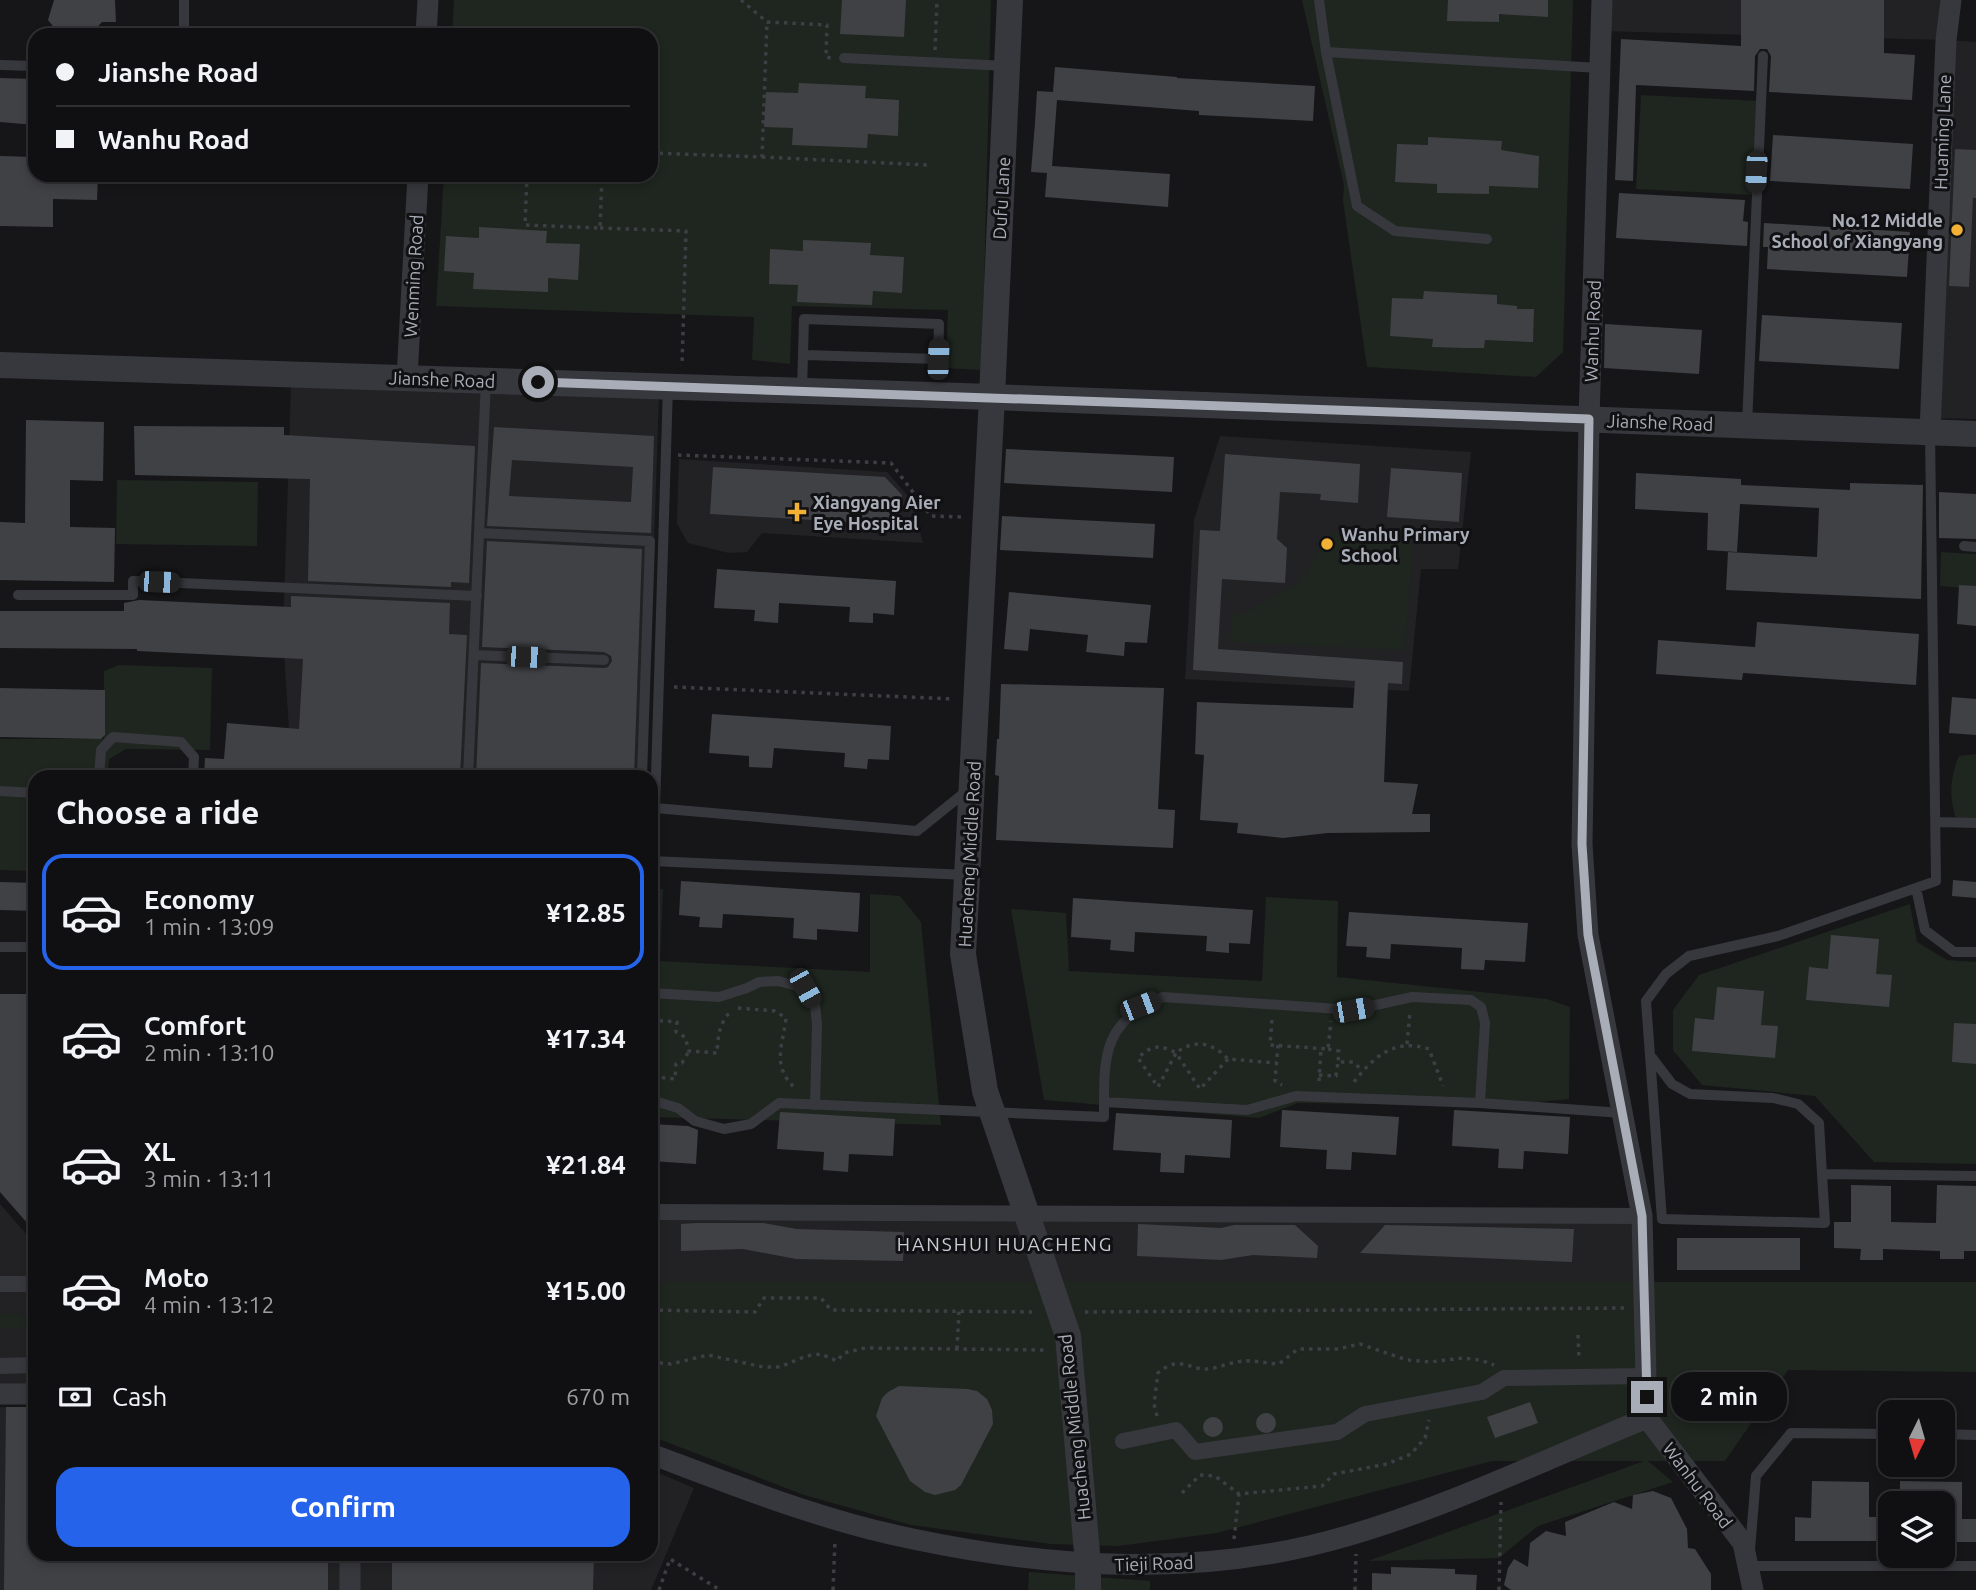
<!DOCTYPE html>
<meta charset="utf-8">
<style>
body{margin:0;font-family:Ubuntu,sans-serif;background:#1e1e20;color:#f1f3f6;height:100vh;display:flex;flex-direction:column;font-size:26px;white-space:nowrap}
*{box-sizing:border-box;margin:0}
p{font-size:23px;color:#9c9d9f}
.icon{flex:none;width:38px;height:38px;fill:none;stroke:currentColor;stroke-width:2;stroke-linecap:round;stroke-linejoin:round}
.map{position:relative;flex:1;overflow:hidden}
.side{position:absolute;left:28px;top:770px;width:630px;height:791px;display:flex;flex-direction:column;background:#101012;border-radius:21px;box-shadow:0 4px 10px #0003,0 0 0 2px #303032}
.side>*{flex:none}
.top-card{position:absolute;left:28px;top:28px;width:630px;height:154px;border-radius:21px;box-shadow:0 4px 10px #0003,0 0 0 2px #303032;display:grid;align-content:center;height:154px;padding:0 28px;background:#101012}
.needle{width:46px;rotate:185deg}
.controls{position:absolute;left:1878px;top:1400px;display:grid;gap:14px}
.controls a{display:grid;place-items:center;width:77px;height:77px;border-radius:14px;background:#101012;box-shadow:0 4px 10px #0003,0 0 0 2px #303032;font-size:35px}
.end{position:absolute;width:32px;height:32px;margin:-16px;border:9px solid #a8adb8;background:#111;box-shadow:0 0 0 4px #111}
.from{border-radius:50%}
.bubble{position:absolute;height:49px;border-radius:21px;background:#101012;box-shadow:0 4px 10px #0003,0 0 0 2px #303032;font-size:23px;font-weight:600;line-height:49px;text-align:center}
.car{position:absolute;width:21px;height:42px;margin:-21px -10px;border-radius:9px;box-shadow:0 0 5px 2px #0007;background:linear-gradient(#222 24%,#8ab4d8 0 40%,#222 0 76%,#8ab4d8 0 86%,#222 0)}
.top-card b{display:flex;align-items:center;gap:24px;height:66px;font-size:26px}
.top-card b+b{border-top:2px solid #303032}
.top-card i{width:18px;height:18px;background:#f1f3f6}
ul{padding:0;list-style:none}
li{display:flex;align-items:center;gap:21px;height:116px;margin:0 14px 10px;padding:0 14px;border:4px solid transparent;border-radius:21px}
li div{flex:1}
li b{display:block;font-size:26px}
li em{font-style:normal;font-weight:600}
li.on{border-color:#2563eb}
li>.icon{width:63px;height:63px;stroke-width:1.5}
h2{padding:0 28px;font-size:32px;line-height:84px}
.pay{display:flex;align-items:center;gap:18px;height:77px;padding:0 28px;font-size:26px}
.pay p{margin-inline-start:auto}
.cta{display:flex;gap:14px;margin-top:auto;padding:14px 28px}
.cta a{flex:1;height:80px;border-radius:21px;background:#2563eb;color:#fff;font-size:28px;font-weight:600;line-height:80px;text-align:center}
.map>svg:first-child{display:block}
.built{fill:#222225}
.green{fill:#1e261f}
.building{fill:#404145;fill-rule:evenodd}
.lines{fill:none;stroke-linecap:round;stroke-linejoin:round}
.path{stroke:#3d3f44;stroke-width:3.5;stroke-dasharray:3.5 5;stroke-linecap:butt}
.service{stroke:#37383d;stroke-width:10}
.pedestrian{stroke:#37383d;stroke-width:16}
.minor{stroke:#37383d;stroke-width:21}
.tertiary{stroke:#37383d;stroke-width:26}
.route{stroke:#a8adb8;stroke-width:9}
.poi-dot{fill:#f2b134;stroke:#111113;stroke-width:2.5}
.labels{text-anchor:middle;dominant-baseline:central;stroke-width:6;stroke-linejoin:round;paint-order:stroke}
.street-label{font-size:18px;fill:#a8adb8;stroke:#111113}
.poi-label{font-size:18px;font-weight:bold;fill:#a8adb8;stroke:#111113;text-anchor:start}
.neighbourhood-label{font-size:19px;letter-spacing:2px;fill:#c9ccd4;stroke:#111113}
</style>
<div class="map">
<svg width="1976" height="1590" viewBox="0 0 1976 1590">
<rect width="100%" height="100%" fill="#161618"/>
<path class="built" d="M1602,0H1951L1946,40L1976,42V419L1930,418L1946,40L1600,31Z
M291,384L659,397L646,777H292L283,636Z
M1220,436L1471,452L1458,569H1421L1409,691L1185,679L1194,520Z
M679,459L887,472L912,500L923,543L762,533L747,552L729,553L688,543L677,524Z
M0,1204L35,1244V1386H0Z
M651,1212L1642,1216L1644,1283L651,1282Z
M0,1407L35,1408V1554H651V1470L694,1488L651,1590H0Z"/>
<path class="green" d="M454,0H991L982,370L946,368L948,310L792,306L790,364L752,360L754,317L436,306L444,175H651V35H452Z
M1302,0H1573L1563,352L1536,377L1367,367L1343,201L1344,185Z
M1641,95L1760,101L1755,195L1636,189Z
M117,480L258,482L257,546L116,544Z
M1332,532L1413,544L1405,650L1230,642L1232,615L1246,613L1300,581Z
M1941,552L1976,554V589L1940,586Z
M119,665L212,668L210,750L126,749L109,759L108,777H35V871L0,870V739H104V671Z
M1976,754V823L1957,822C1949,797 1949,780 1959,756Z
M651,889H663L660,961L870,972V894L900,896L921,922L941,1125L651,1117Z
M1266,897L1338,901L1337,977L1547,999L1570,1007L1569,1099L1493,1106L1298,1103L1259,1118L1044,1100L1011,909L1066,913L1069,971L1262,981Z
M1910,904L1917,942L1947,960L1976,962V1164L1874,1162L1815,1096L1702,1085L1673,1050V1010L1699,975Z
M651,1282H1976V1372L1788,1370L1725,1461H1648L1673,1482L1538,1526L1499,1558L1368,1561L1644,1461H1492L1217,1533L1118,1546L1051,1544L911,1525L804,1495L651,1436Z
M0,1314L35,1315V1328H0Z
M1029,1572L1150,1581V1590H1028Z"/>
<path class="building" d="M54,0H115L116,22H102L90,35H60L48,20Z
M842,0H906L904,37L840,34Z
M1448,0H1548V17L1499,14V22L1447,21Z
M1741,0H1884V53L1915,55L1912,100L1769,92L1771,56L1767,49H1760L1755,56L1754,91L1636,85L1633,181L1615,180L1621,39L1741,46Z
M1055,67L1177,77V78L1315,86L1313,121L1199,115V111L1057,100L1052,166L1170,174L1168,207L1045,197L1047,173L1031,172L1035,123L1037,91L1053,92Z
M0,78L35,79V125L0,122Z
M799,83L866,86L865,98L899,100L898,136L868,134L867,148L792,145L793,128L764,127L766,92L798,93Z
M1773,135L1913,144L1910,189L1770,181Z
M1428,137L1502,141L1501,150L1539,156L1538,188L1489,186V194L1437,193V184L1395,182L1397,144L1428,145Z
M1955,149L1976,150V198H1973L1969,287L1949,286Z
M0,156L35,157V175H98L97,200L53,199V227L0,226Z
M1619,193L1745,200L1743,221L1748,222L1747,246L1616,238Z
M1764,223L1910,232L1907,277L1767,269L1768,247H1763Z
M479,227L547,231L546,243L580,244L578,280L548,278V292L473,289L474,273L444,271L446,236L479,238Z
M803,240L871,243L870,255L904,257L902,293L873,291L872,305L797,302L798,285L769,284L770,249L803,251Z
M1424,291L1497,295V304L1517,306V309H1534L1533,342L1485,340L1484,348H1463L1432,347L1433,339L1390,336L1392,298L1423,299Z
M1762,315L1902,323L1899,369L1759,361Z
M1605,324L1702,330L1699,374L1604,368Z
M26,420L104,422L103,481L70,480V527L115,528L114,582L0,580V522L25,523Z
M134,426L284,427V435L475,446L469,583L451,582V587L308,581L310,479L135,475Z
M494,427L654,436L651,533L487,526ZM512,460L633,467L631,502L509,496Z
M1006,449L1174,457L1172,492L1004,483Z
M1225,454L1360,464L1358,503L1320,500L1321,494L1280,492L1277,539L1287,548L1285,583L1222,579L1218,649L1403,662L1402,684L1388,683L1384,782L1418,784L1412,814H1430V832L1328,833L1283,838L1237,833L1238,823L1200,820L1204,755L1195,754L1197,702L1353,708L1355,681L1193,670L1200,530L1220,531Z
M713,467L885,477L902,495L900,525L710,514Z
M1391,468L1462,473L1459,522L1387,517Z
M1636,473L1741,479V485L1850,490V483L1923,485L1921,599L1726,590L1728,552L1817,557L1819,508L1740,504L1737,552L1707,550L1708,513L1635,509Z
M1939,492L1976,494V539L1939,538Z
M1002,516L1155,524L1153,558L1000,550Z
M487,541L642,549L634,777H476L481,663L604,668L608,667L612,661L611,656L604,652L482,647Z
M717,569L896,581L894,615L873,613V623L849,622L850,607L779,603L778,623L754,621L755,610L714,608Z
M1959,585L1976,586V626L1957,624Z
M1009,592L1151,605L1147,643L1125,642L1124,656L1086,652L1088,635L1030,629L1028,651L1004,649Z
M291,596L450,603L449,634L467,635L460,777H204L205,758L224,759L227,723L299,729L303,659L137,651V649L0,648V611H124V603L139,600L291,607Z
M1757,622L1919,634L1916,685L1743,673L1742,680L1656,674L1658,640L1755,647Z
M1001,684L1164,688L1158,809L1175,810L1173,848L996,840L999,776L995,775L997,739H999Z
M0,688L105,690V735L101,739L0,737Z
M1952,697L1976,699V735L1949,733Z
M712,714L891,726L889,760L868,759L867,769L844,767L845,753L774,748L772,768L749,767V756L709,753Z
M1953,880L1976,882V898L1952,896Z
M681,881L860,893L858,932L817,929V940L793,938L794,918L723,914L722,928L699,927L700,917L679,915Z
M0,882L35,883V911L0,910Z
M1073,898L1253,910L1250,944L1229,943V953L1206,951L1207,936L1135,932L1134,952L1110,950L1111,940L1071,937Z
M1349,912L1528,923L1525,962L1485,960L1484,970L1461,969L1462,948L1391,944L1390,959L1366,957L1367,947L1346,946Z
M1831,935L1879,939L1876,974L1892,975L1889,1007L1806,1000L1809,967L1828,969Z
M1717,987L1764,991L1761,1025L1778,1026L1775,1058L1692,1051L1695,1018L1714,1020Z
M0,994H35V1232L0,1192Z
M1954,1023L1976,1024V1064L1952,1062Z
M1282,1110L1399,1117L1396,1155L1352,1152L1351,1170L1326,1169L1327,1150L1280,1147Z
M1454,1110L1570,1117L1568,1154L1524,1151L1523,1169L1498,1168L1499,1149L1452,1146Z
M780,1112L895,1119L893,1156L849,1154L848,1172L823,1170L824,1152L777,1149Z
M1116,1113L1232,1120L1230,1158L1185,1155L1184,1173L1160,1172L1161,1153L1113,1150Z
M651,1124L688,1126L698,1130L696,1164L651,1161Z
M1851,1185L1891,1186V1222L1936,1223L1937,1185L1976,1186V1251H1964V1259H1940V1251L1883,1249V1260H1860L1861,1249L1834,1248V1222H1851Z
M696,1223H763L797,1229L904,1232L903,1261L796,1259L743,1249L681,1251V1224Z
M1138,1224L1221,1228L1234,1225H1295L1318,1246L1317,1258L1253,1255L1221,1260L1137,1256Z
M1385,1225L1574,1229L1572,1262L1360,1253Z
M1677,1238H1800V1270H1677Z
M899,1386L968,1389L977,1391L987,1399L992,1410L993,1424L961,1485L955,1490L935,1495L925,1492L910,1481L876,1416L882,1398L888,1392Z
M1530,1402L1538,1423L1495,1438L1487,1417Z
M6,1407H35V1554H328V1590H4Z
M1256 1423a10 10 0 1 1 20 0a10 10 0 1 1-20 0Z
M1203 1427a10 10 0 1 1 20 0a10 10 0 1 1-20 0Z
M1812,1481L1869,1482V1517H1890V1541H1795V1517L1811,1518Z
M1900,1481L1962,1482V1519H1976V1542H1942V1503H1900Z
M1653,1491L1671,1498L1687,1529L1688,1548L1695,1549L1711,1574V1590H1511L1504,1585L1508,1568L1514,1559L1528,1567L1530,1543L1546,1531L1566,1536L1565,1522L1614,1502L1632,1509L1633,1495Z
M392,1554H594L593,1590H392Z
M1391,1567L1455,1569V1574L1477,1575L1476,1590H1372V1573L1391,1574Z"/>
<g class="lines">
<path class="path" d="M741,0L767,22L827,25L826,57L831,58
M935,50L937,0
M651,153L762,157L767,22
M762,157L927,165
M527,175L525,225L600,228L602,175
M600,228L686,231L682,366
M678,455L891,463L931,516L963,517
M674,687L954,699
M738,1008L775,1011L786,1018C783,1045 771,1066 795,1088
M651,1020L677,1022L676,1032L685,1037L689,1051L717,1053C718,1037 719,1022 732,1010
M1272,1020L1270,1045L1328,1049L1331,1021
M1407,1044L1410,1012
M1278,1045L1275,1081L1282,1085
M1328,1049L1339,1051L1338,1062
M1228,1059L1200,1089L1176,1053L1158,1087L1138,1058C1151,1045 1160,1044 1176,1053C1195,1038 1213,1043 1228,1059L1277,1063
M651,1070L656,1071V1077L675,1079L676,1064L682,1063L689,1051
M1319,1075L1336,1076L1338,1062H1353L1363,1071
M1319,1081L1321,1048
M1354,1082C1374,1056 1395,1038 1429,1049L1443,1086
M651,1310L755,1312L764,1298H821L831,1310L1035,1312
M1085,1312L1626,1308
M1578,1335L1579,1360
M957,1349L959,1311
M651,1362L671,1364L708,1355L763,1367H780L806,1356L821,1354L837,1361L844,1353L865,1348L1046,1350
M1157,1416L1154,1404L1158,1373C1182,1352 1191,1374 1214,1368C1226,1365 1238,1360 1251,1361C1260,1361 1269,1364 1279,1364L1298,1349H1338L1360,1344L1407,1360L1430,1362L1463,1358L1480,1360L1494,1365
M1182,1493L1200,1475L1215,1476L1239,1494L1322,1486L1334,1474L1387,1464L1411,1454L1425,1438L1429,1420
M1234,1539L1239,1494
M659,1590L670,1559L720,1590
M833,1590L835,1540
M1355,1590L1356,1554
M1499,1590L1501,1502"/>
<path class="service" d="M184,0V35
M1319,0L1326,52L1357,206L1395,231L1487,239
M1326,52L1599,68
M844,58L1007,66
M0,65L35,66
M668,386L655,808L917,831L968,790
M802,390L804,319L939,324L938,359L804,355
M1747,425L1763,56
M1930,432L1936,881L1778,936L1689,956L1666,974L1646,1001L1662,1219L1825,1223L1822,1174L1976,1176
M479,533L650,541L642,777
M1964,546L1976,547
M18,595H133V581L477,596
M474,655L604,660
M99,777L101,750L113,737L181,742L194,757L193,777
M468,777L486,380
M0,791L35,793
M1936,822L1976,823
M651,861L967,875
M1916,888L1925,930L1954,952H1976
M0,947H35
M651,993L719,997L747,988L759,982L778,981L805,988L815,1005L817,1024L815,1105
M1650,1055L1672,1084L1690,1094L1773,1098L1798,1104L1819,1123L1822,1174
M651,1100L678,1108L695,1121L724,1129L751,1124L779,1103L1104,1117C1104,1058 1101,1022 1163,997L1353,1010L1412,997L1471,1000L1481,1007L1485,1023L1480,1103L1296,1096L1247,1110L1104,1102
M1480,1103L1622,1113
M1942,1434L1976,1435
M1750,1550L1756,1476L1791,1433L1890,1434
M1748,1566H1976"/>
<path class="pedestrian" d="M651,1212L1642,1216
M0,1284H35
M0,1366L35,1365
M1123,1441L1176,1430L1195,1452L1337,1432L1365,1414L1482,1392L1504,1378L1647,1376"/>
<path class="minor" d="M1602,0L1589,419L1582,844L1588,935L1642,1216L1647,1418L1743,1543L1753,1590
M426,35L428,0
M407,378L418,175
M1930,432L1946,40L1951,0
M0,1394H35
M651,1454C736,1486 823,1521 913,1539C1056,1569 1204,1578 1347,1536C1450,1506 1548,1458 1647,1418
M350,1590V1554"/>
<path class="tertiary" d="M1010,0L992,397L963,954L985,1091L1068,1336L1088,1564V1590
M0,365L992,397L1976,434"/>
</g>
<g class="lines">
<path class="route" d="M538,382L1589,419L1582,844L1588,935L1642,1216L1647,1397"/>
</g>
<g class="poi-dot">
<circle cx="1957" cy="230" r="7"/>
<path d="M793.5 501.5h7v7h7v7h-7v7h-7v-7h-7v-7h7z"/>
<circle cx="1327" cy="544" r="7"/>
</g>
<g class="labels">
<g class="street-label">
<text transform="translate(1942 132) rotate(-88)">Huaming Lane</text>
<text transform="translate(1001 198) rotate(-87)">Dufu Lane</text>
<text transform="translate(413 276) rotate(-87)">Wenming Road</text>
<text transform="translate(1592 331) rotate(-88)">Wanhu Road</text>
<text transform="translate(442 379) rotate(2)">Jianshe Road</text>
<text transform="translate(1660 422) rotate(2)">Jianshe Road</text>
<text transform="translate(969 854) rotate(-87)">Huacheng Middle Road</text>
<text transform="translate(1074 1427) rotate(-96)">Huacheng Middle Road</text>
<text transform="translate(1698 1485) rotate(53)">Wanhu Road</text>
<text transform="translate(1154 1563) rotate(-2)">Tieji Road</text>
</g>
<g class="poi-label">
<text x="1943" y="220" text-anchor="end">No.12 Middle<tspan x="1943" dy="21">School of Xiangyang</tspan></text>
<text x="813" y="502">Xiangyang Aier<tspan x="813" dy="21">Eye Hospital</tspan></text>
<text x="1341" y="534">Wanhu Primary<tspan x="1341" dy="21">School</tspan></text>
</g>
<g class="neighbourhood-label">
<text x="1005" y="1244">HANSHUI HUACHENG</text>
</g>
</g>
</svg>
<div class="controls">
<a><svg class="needle" viewBox="-14 -14 28 28"><path d="M0-13l5 13h-10z" fill="#e53935"/><path d="M0 13l5-13h-10z" fill="#9c9d9f"/></svg></a>
<a><svg class="icon" aria-label="layers" viewBox="0 0 24 24"><path d="M12 4l9 5-9 5-9-5zM3 14l9 5 9-5"/></svg></a>
</div>
<i class="end from" style="left:538px;top:382px"></i>
<i class="end" style="left:1647px;top:1397px"></i>
<div class="bubble" style="left:1671px;top:1372px;width:116px">2 min</div>
<i class="car" style="left:1756px;top:172px;rotate:183deg"></i>
<i class="car" style="left:938px;top:359px;rotate:2deg"></i>
<i class="car" style="left:159px;top:582px;rotate:92deg"></i>
<i class="car" style="left:526px;top:657px;rotate:92deg"></i>
<i class="car" style="left:805px;top:988px;rotate:151deg"></i>
<i class="car" style="left:1140px;top:1006px;rotate:69deg"></i>
<i class="car" style="left:1353px;top:1010px;rotate:80deg"></i>
<div class="top-card">
<b><i class="from"></i>Jianshe Road</b>
<b><i></i>Wanhu Road</b>
</div>
<section class="side">
<h2>Choose a ride</h2>
<ul>
<li class="on"><svg class="icon" aria-label="car" viewBox="0 0 24 24"><path d="M5 17H2v-5l4-1 3-4h7l3 4 3 1v5h-3M9 17h6M6 11h13"/><circle cx="7" cy="17" r="2"/><circle cx="17" cy="17" r="2"/></svg><div><b>Economy</b><p>1 min · 13:09</p></div><em>¥12.85</em></li>
<li><svg class="icon" aria-label="car" viewBox="0 0 24 24"><path d="M5 17H2v-5l4-1 3-4h7l3 4 3 1v5h-3M9 17h6M6 11h13"/><circle cx="7" cy="17" r="2"/><circle cx="17" cy="17" r="2"/></svg><div><b>Comfort</b><p>2 min · 13:10</p></div><em>¥17.34</em></li>
<li><svg class="icon" aria-label="car" viewBox="0 0 24 24"><path d="M5 17H2v-5l4-1 3-4h7l3 4 3 1v5h-3M9 17h6M6 11h13"/><circle cx="7" cy="17" r="2"/><circle cx="17" cy="17" r="2"/></svg><div><b>XL</b><p>3 min · 13:11</p></div><em>¥21.84</em></li>
<li><svg class="icon" aria-label="car" viewBox="0 0 24 24"><path d="M5 17H2v-5l4-1 3-4h7l3 4 3 1v5h-3M9 17h6M6 11h13"/><circle cx="7" cy="17" r="2"/><circle cx="17" cy="17" r="2"/></svg><div><b>Moto</b><p>4 min · 13:12</p></div><em>¥15.00</em></li>
</ul>
<div class="pay"><svg class="icon" aria-label="cash" viewBox="0 0 24 24"><path d="M3 7h18v10H3z"/><circle cx="12" cy="12" r="2"/></svg>Cash<p>670 m</p></div>
<div class="cta"><a>Confirm</a></div>
</section>
</div>
